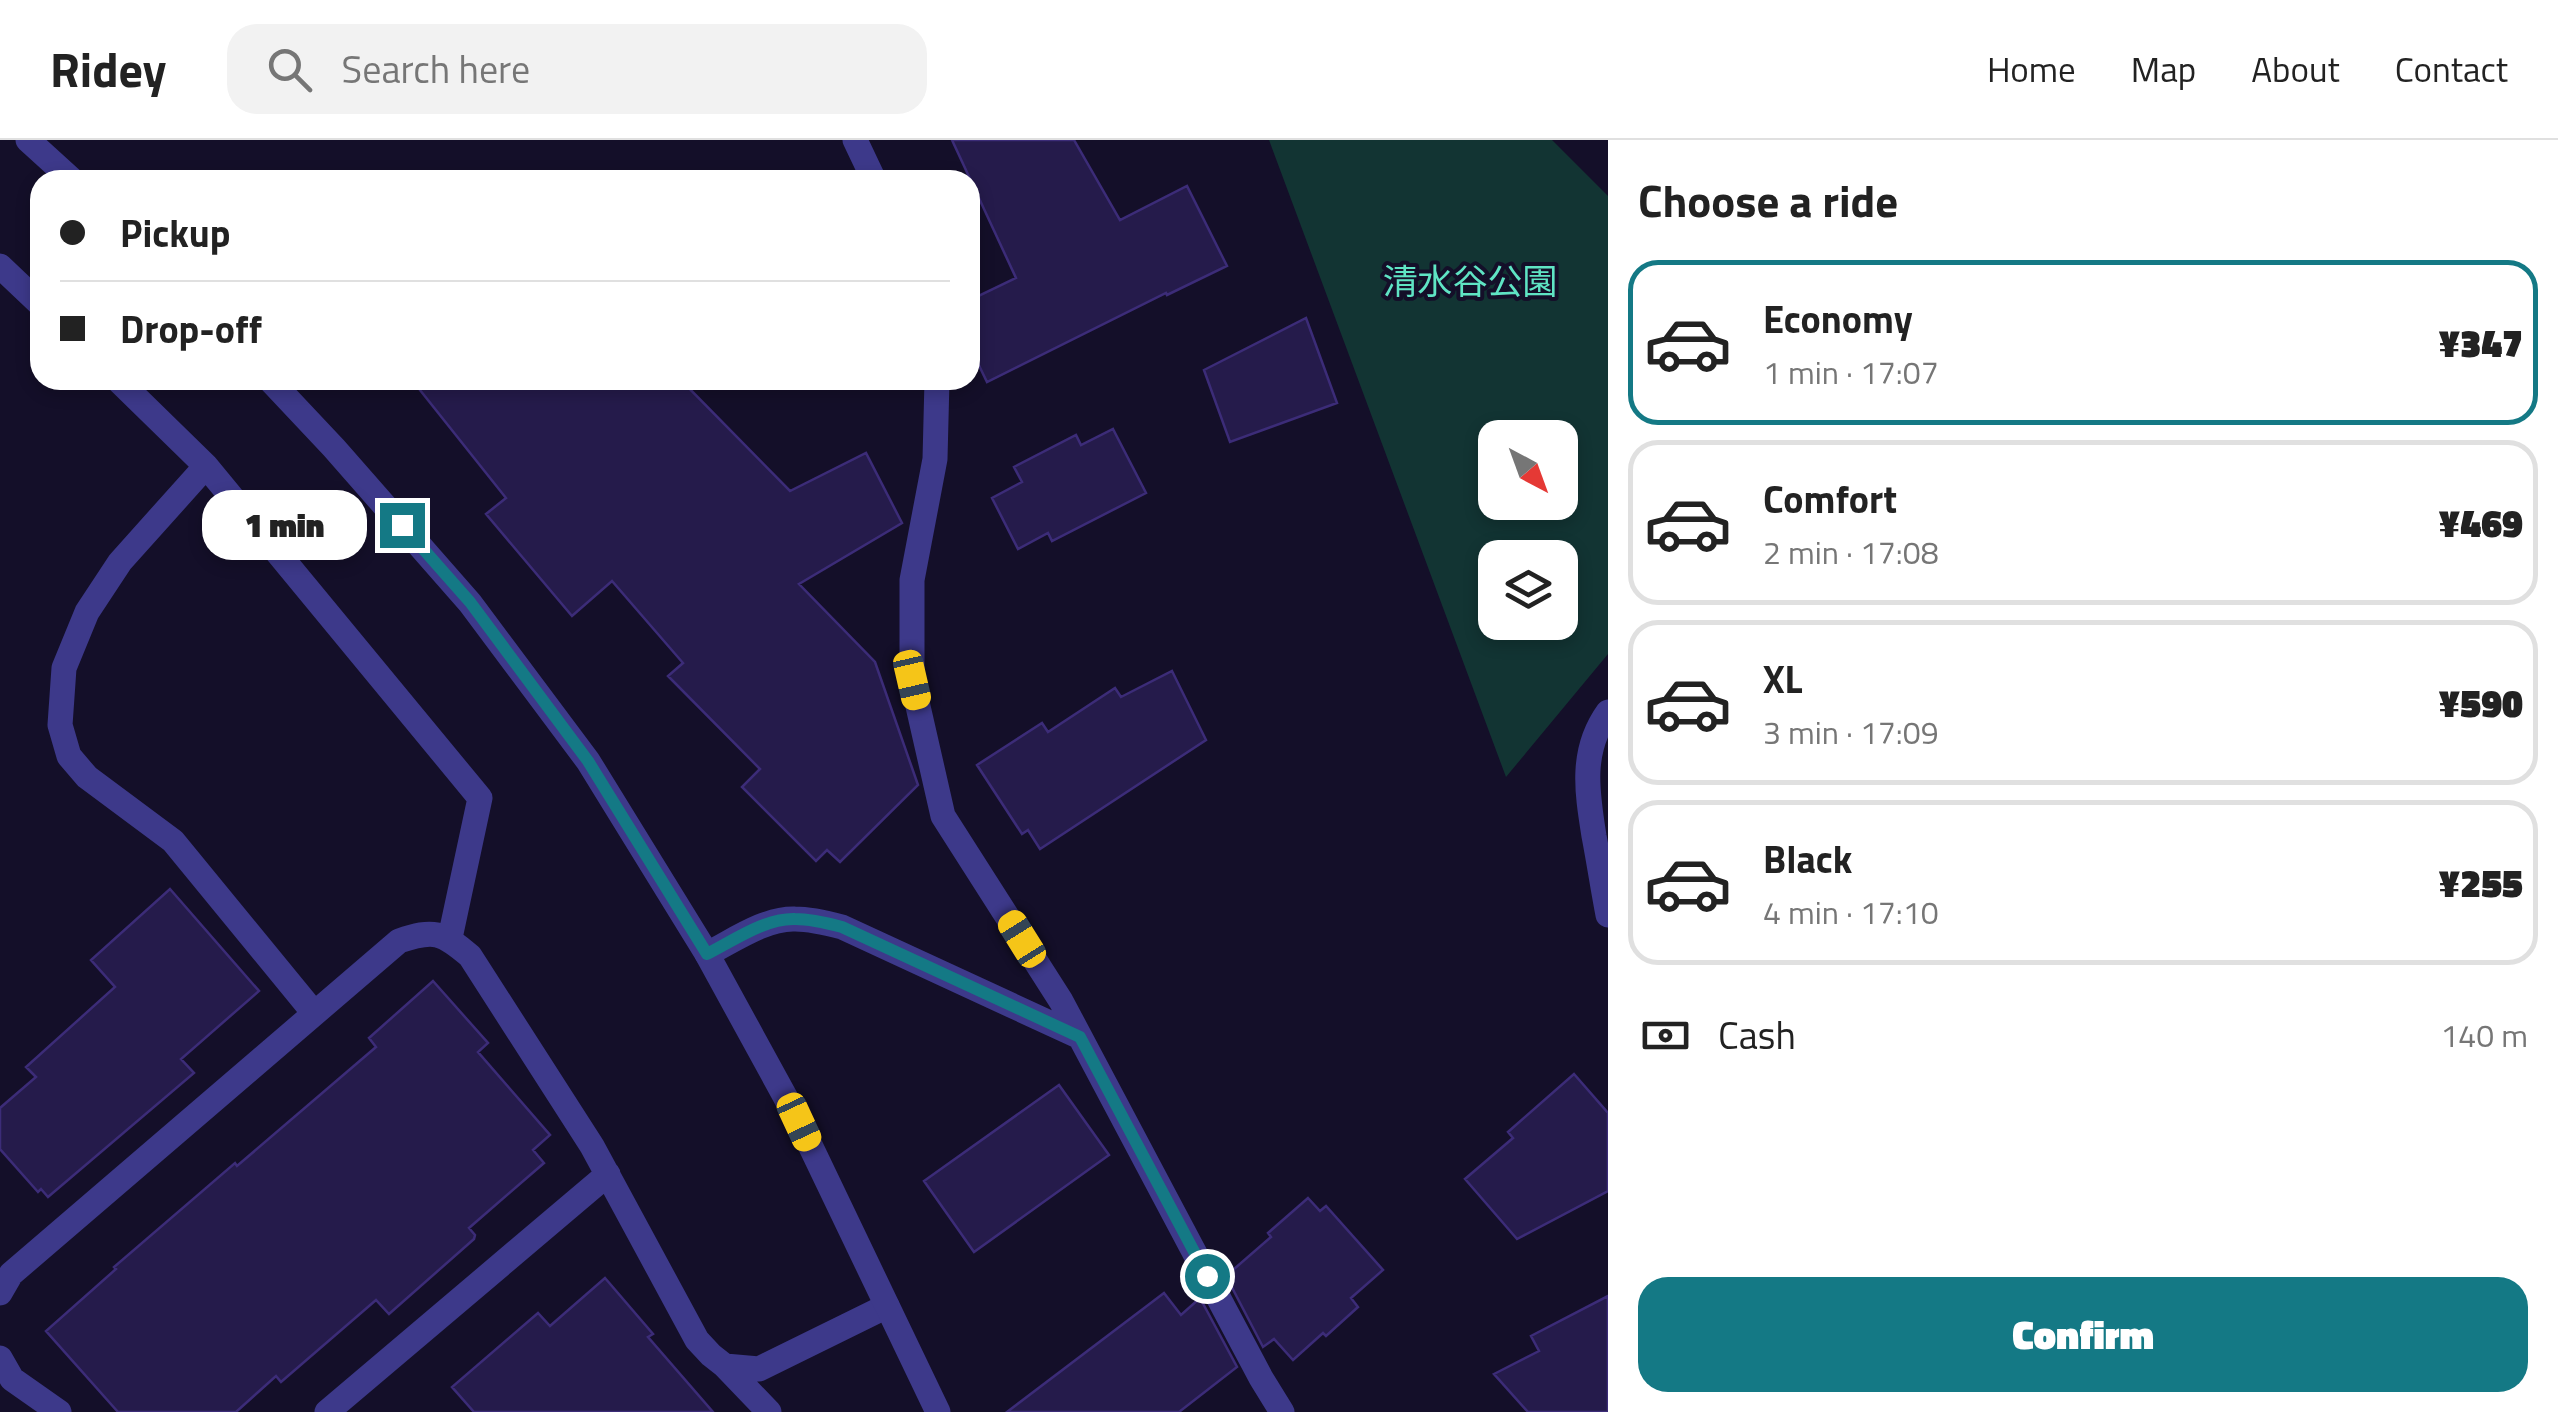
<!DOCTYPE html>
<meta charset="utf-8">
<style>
body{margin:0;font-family:"Titillium Web","Noto Sans JP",sans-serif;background:#f2f2f2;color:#222;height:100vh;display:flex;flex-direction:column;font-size:38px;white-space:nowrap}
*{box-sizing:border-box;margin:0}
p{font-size:32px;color:#767676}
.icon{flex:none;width:55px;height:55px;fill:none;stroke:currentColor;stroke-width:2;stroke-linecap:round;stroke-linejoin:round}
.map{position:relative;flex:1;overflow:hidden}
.side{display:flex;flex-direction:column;background:#fff;width:950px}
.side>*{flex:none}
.hud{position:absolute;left:30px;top:30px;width:950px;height:220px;border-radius:30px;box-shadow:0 5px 15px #0003;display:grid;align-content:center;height:220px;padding:0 30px;background:#fff}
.needle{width:65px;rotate:139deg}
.tools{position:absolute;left:1478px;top:280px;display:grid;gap:20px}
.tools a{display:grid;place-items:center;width:100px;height:100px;border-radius:20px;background:#fff;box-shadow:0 5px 15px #0003;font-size:50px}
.end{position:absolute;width:45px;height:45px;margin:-22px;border:12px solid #147985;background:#fff;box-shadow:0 0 0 5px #fff}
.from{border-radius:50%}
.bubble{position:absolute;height:70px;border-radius:30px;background:#fff;box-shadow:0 5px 15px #0003;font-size:32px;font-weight:800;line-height:70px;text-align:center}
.car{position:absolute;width:30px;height:60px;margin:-30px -15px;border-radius:12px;box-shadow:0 0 8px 2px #0007;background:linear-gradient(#f5c518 24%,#345 0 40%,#f5c518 0 76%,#345 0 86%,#f5c518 0)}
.hud b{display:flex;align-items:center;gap:35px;height:95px;font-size:38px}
.hud b+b{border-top:2px solid #e0e0e0}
.hud i{width:25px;height:25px;background:#222}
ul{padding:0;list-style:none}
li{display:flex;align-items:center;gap:30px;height:165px;margin:0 20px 15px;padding:0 10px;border:5px solid #e0e0e0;border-radius:30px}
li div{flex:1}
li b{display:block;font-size:38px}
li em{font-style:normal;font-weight:800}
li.current{border-color:#147985}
li>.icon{width:90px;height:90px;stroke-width:1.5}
h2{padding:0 30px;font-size:45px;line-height:120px}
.pay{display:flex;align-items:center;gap:25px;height:110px;padding:0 30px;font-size:38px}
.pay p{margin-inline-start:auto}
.button{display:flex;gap:20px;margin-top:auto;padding:20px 30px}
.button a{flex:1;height:115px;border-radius:30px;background:#147985;color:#fff;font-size:40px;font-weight:800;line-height:115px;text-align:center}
header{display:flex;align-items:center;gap:60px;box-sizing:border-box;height:140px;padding:0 50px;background:#fff;border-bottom:2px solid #e0e0e0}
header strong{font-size:48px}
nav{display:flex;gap:55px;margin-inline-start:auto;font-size:35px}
.search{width:700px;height:90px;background:#f2f2f2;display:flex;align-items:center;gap:25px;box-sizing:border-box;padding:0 35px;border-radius:30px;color:#767676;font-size:38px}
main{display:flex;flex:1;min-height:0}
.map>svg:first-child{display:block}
.green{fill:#123433;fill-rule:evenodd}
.building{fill:#251b4b;stroke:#3c2c78;stroke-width:2.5}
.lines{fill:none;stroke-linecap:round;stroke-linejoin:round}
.minor{stroke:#3d398a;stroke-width:25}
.tertiary{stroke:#3d398a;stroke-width:25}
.route{stroke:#147985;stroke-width:12}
.labels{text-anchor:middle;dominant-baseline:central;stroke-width:8;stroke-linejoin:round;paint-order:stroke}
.park-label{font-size:35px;fill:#5fe4c4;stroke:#140f29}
</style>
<header>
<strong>Ridey</strong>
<div class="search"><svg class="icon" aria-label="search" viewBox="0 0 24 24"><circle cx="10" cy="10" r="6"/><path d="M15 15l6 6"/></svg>Search here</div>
<nav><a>Home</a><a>Map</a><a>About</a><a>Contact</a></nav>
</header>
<main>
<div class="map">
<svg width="1608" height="1272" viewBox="0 0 1608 1272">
<rect width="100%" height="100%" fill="#140f29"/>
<path class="green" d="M1269,0H1552L1608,56V514L1506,637ZM1495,298H1560V362H1495ZM1495,418H1560V482H1495Z"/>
<path class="building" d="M952,0H1074L1120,80L1187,46L1227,126L1167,155L1166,153L987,242L970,207V160L1016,138Z
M1306,178L1337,263L1230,302L1204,230Z
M412,240H681L790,351L866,313L902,383L799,444L875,522L918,645L840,722L827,710L816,721L742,647L760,629L668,536L683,523L612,441L572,476L486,374L506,358Z
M1113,289L1146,353L1052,401L1048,393L1018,409L992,358L1022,342L1014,327L1076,295L1081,305Z
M1172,531L1206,600L1040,709L1028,690L1022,694L977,625L1042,583L1048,592L1115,548L1121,557Z
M170,749L259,851L181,919L194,933L48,1057L41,1049L38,1052L0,1009V968L36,937L26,927L115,847L91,820Z
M433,841L488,903L478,912L550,995L533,1010L544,1023L469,1088L475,1095L474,1099L389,1174L376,1160L281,1242L276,1236L236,1272H118L46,1191L116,1129L114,1127L235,1023L237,1026L376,907L369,898Z
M1574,934L1608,973V1051L1517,1099L1465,1039L1513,998L1508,992Z
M1059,945L1109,1015L974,1112L924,1041Z
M1308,1058L1320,1071L1326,1066L1383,1130L1351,1158L1358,1167L1326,1196L1323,1193L1293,1220L1274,1199L1263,1207L1226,1136L1271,1097L1268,1093Z
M605,1138L653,1194L648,1197L713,1272H474L452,1247L538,1173L550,1186Z
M1164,1153L1181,1175L1200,1158L1237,1227L1179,1272H1007Z
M1608,1156V1272H1528L1494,1234L1539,1211L1531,1196Z"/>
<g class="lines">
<path class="minor" d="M855,0L874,40
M0,126L40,164
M118,240L206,326L480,658L450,798
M937,240L935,319L912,440V540L943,676L1061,861L1261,1238L1282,1272
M206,326L120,422L87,472L64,528L60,585L69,616L87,637L173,701L314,873
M1608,572C1580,611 1587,652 1594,696C1599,722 1603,749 1608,775
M707,814C733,801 765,778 795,779C811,779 827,783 842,787L1080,897
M0,1153L11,1134L399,801C434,789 442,792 470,816L592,1006L697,1200L711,1215L725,1226L759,1229L887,1166
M0,1218L12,1239L59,1272
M725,1226L769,1272
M327,1272L608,1034"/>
<path class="tertiary" d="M28,0L72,40
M270,240L334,308L470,463L588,621L707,814L799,982L938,1272"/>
</g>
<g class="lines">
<path class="route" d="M402,385L470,462L588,621L707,814C733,801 765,778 795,779C811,779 827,783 842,787L1080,897L1207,1136"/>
</g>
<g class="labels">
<g class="park-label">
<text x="1470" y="141">清水谷公園</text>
</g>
</g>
</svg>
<div class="tools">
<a><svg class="needle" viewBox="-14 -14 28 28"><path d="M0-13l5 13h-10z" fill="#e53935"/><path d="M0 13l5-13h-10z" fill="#767676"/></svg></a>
<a><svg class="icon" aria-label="layers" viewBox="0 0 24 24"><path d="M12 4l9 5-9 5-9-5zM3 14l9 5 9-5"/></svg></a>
</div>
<i class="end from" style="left:1207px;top:1136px"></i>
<i class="end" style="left:402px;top:385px"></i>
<div class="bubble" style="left:202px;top:350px;width:165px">1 min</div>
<i class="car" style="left:912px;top:540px;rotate:167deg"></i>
<i class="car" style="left:1022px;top:799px;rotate:328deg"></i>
<i class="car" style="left:799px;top:982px;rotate:155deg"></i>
<div class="hud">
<b><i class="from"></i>Pickup</b>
<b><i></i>Drop-off</b>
</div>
</div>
<section class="side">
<h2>Choose a ride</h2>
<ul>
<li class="current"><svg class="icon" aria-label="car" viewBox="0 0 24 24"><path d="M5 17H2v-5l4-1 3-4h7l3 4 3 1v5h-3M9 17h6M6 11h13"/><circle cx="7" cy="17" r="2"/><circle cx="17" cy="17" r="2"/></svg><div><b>Economy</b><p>1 min · 17:07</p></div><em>¥347</em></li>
<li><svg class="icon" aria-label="car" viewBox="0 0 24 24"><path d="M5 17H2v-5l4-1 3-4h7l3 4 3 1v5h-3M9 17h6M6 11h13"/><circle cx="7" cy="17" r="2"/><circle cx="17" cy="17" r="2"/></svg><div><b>Comfort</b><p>2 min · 17:08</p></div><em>¥469</em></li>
<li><svg class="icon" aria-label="car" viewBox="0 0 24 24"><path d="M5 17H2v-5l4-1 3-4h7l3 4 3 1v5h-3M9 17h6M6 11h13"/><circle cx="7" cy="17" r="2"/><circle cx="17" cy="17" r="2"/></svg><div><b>XL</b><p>3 min · 17:09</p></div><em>¥590</em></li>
<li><svg class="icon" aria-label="car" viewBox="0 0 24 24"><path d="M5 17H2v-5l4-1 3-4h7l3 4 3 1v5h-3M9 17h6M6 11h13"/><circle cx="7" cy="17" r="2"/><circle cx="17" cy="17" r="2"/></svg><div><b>Black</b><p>4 min · 17:10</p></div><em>¥255</em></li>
</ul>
<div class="pay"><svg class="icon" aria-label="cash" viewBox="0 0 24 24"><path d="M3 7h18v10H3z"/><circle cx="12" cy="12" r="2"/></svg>Cash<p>140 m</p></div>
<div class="button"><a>Confirm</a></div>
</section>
</main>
